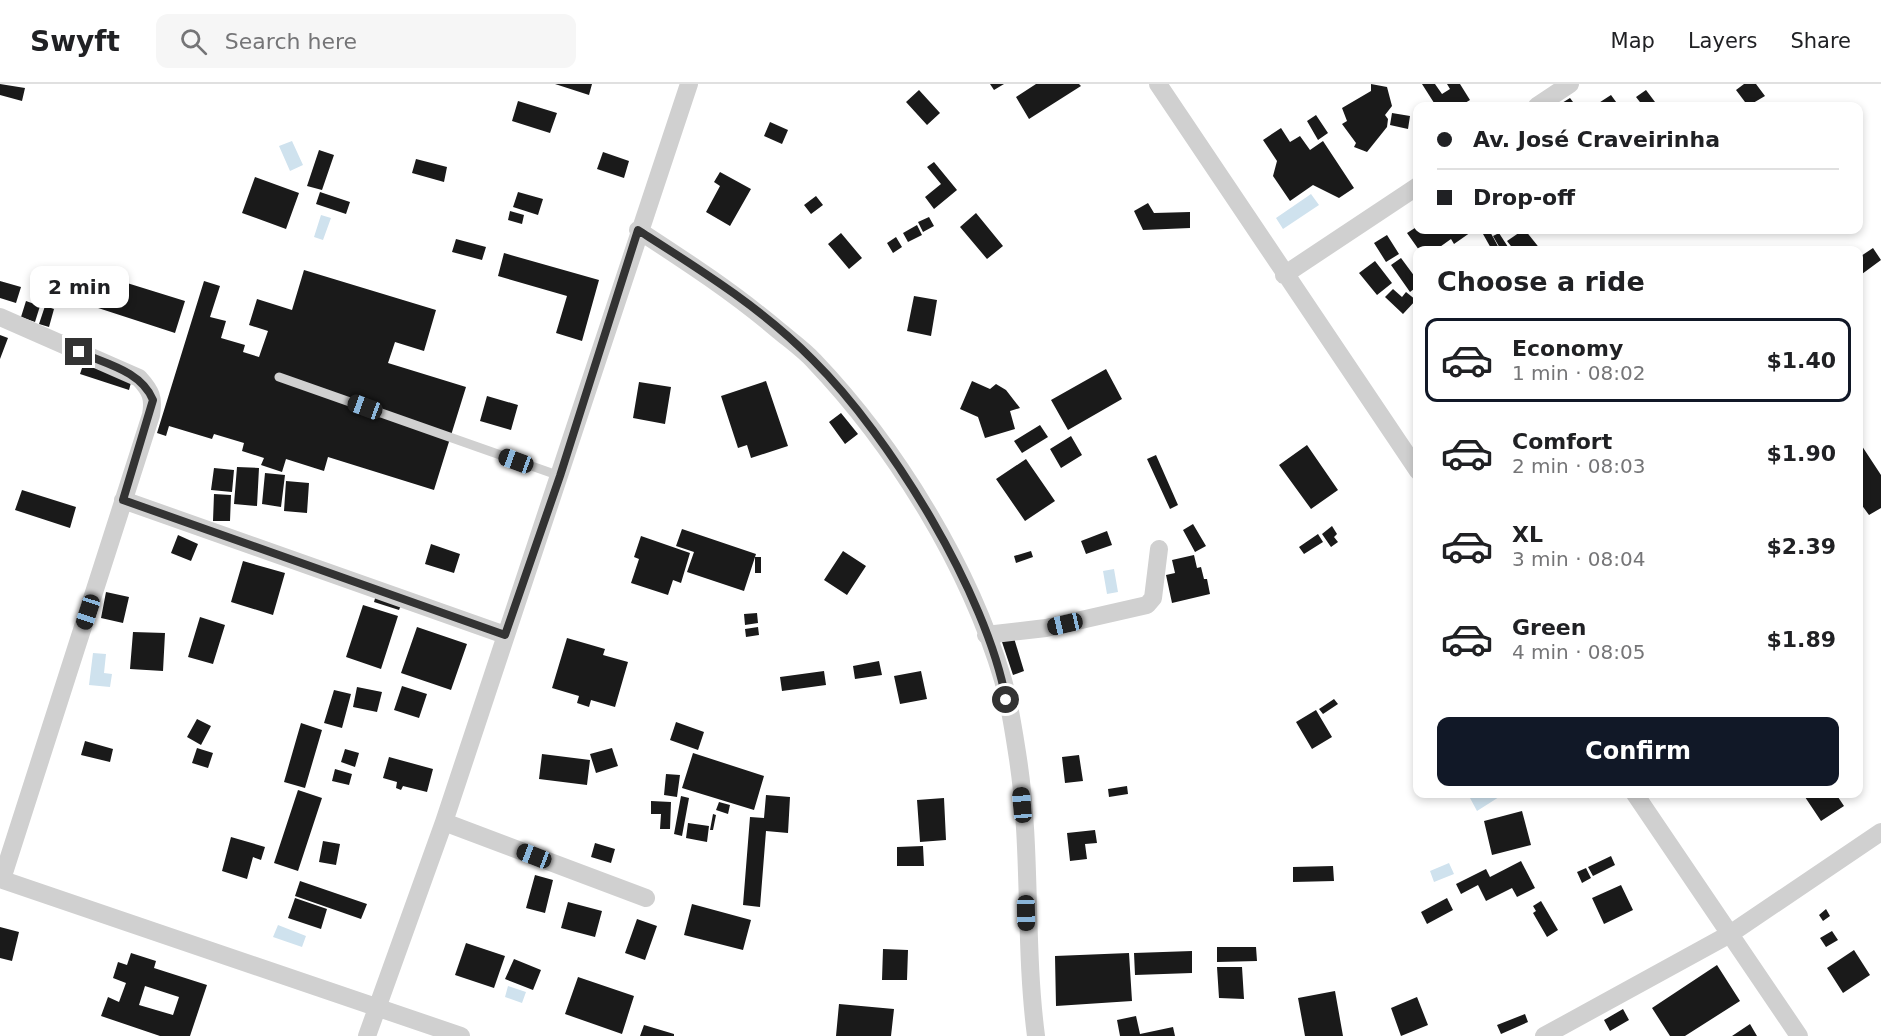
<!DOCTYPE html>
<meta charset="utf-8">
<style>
body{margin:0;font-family:"DejaVu Sans",sans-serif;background:#f6f6f6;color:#202124;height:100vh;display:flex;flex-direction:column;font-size:22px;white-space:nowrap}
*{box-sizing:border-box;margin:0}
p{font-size:20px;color:#757577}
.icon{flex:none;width:33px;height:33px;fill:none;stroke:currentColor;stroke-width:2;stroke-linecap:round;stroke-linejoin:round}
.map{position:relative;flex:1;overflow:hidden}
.details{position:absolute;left:1413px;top:162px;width:450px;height:552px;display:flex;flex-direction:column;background:#fff;border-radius:12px;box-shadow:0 3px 9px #0003}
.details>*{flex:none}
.hud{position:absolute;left:1413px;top:18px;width:450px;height:132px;border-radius:12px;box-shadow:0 3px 9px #0003;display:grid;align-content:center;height:132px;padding:0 24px;background:#fff}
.end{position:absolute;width:27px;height:27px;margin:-14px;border:8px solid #333;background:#fff;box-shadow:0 0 0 3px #fff}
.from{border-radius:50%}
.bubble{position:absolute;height:42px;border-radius:12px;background:#fff;box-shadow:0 3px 9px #0003;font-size:20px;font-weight:700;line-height:42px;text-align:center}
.car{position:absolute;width:18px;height:36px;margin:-18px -9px;border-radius:8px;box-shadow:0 0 4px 2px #0007;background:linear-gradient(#222 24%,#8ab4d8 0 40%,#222 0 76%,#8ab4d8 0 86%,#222 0)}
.hud b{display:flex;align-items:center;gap:21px;height:57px;font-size:22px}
.hud b+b{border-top:2px solid #e0e0e0}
.hud i{width:15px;height:15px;background:#202124}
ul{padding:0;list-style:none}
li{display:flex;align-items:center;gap:18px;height:84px;margin:0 12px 9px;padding:0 12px;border:3px solid transparent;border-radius:12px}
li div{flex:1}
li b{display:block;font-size:22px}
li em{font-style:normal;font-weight:700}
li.current{border-color:#111827}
li>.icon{width:54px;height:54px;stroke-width:1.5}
h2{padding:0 24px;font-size:27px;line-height:72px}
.primary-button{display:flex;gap:12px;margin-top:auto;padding:12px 24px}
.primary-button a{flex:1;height:69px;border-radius:12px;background:#111827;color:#fff;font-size:24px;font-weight:700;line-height:69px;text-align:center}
header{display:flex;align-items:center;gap:36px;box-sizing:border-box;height:84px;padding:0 30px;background:#fff;border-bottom:2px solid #e0e0e0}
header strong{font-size:28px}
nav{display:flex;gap:33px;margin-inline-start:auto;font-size:21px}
.search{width:420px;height:54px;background:#f6f6f6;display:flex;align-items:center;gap:15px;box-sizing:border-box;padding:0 21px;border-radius:12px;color:#757577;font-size:22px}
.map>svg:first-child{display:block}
.water{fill:#cfe2ee}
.building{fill:#1a1a1a;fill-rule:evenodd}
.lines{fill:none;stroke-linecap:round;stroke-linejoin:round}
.lane{stroke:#d0d0d0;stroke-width:9}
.street{stroke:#d0d0d0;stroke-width:18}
.route{stroke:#333;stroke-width:8}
</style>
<header>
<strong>Swyft</strong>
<div class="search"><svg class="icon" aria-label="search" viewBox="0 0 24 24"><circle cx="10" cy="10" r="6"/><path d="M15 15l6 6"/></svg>Search here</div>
<nav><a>Map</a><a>Layers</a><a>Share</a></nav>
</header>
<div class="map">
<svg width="1881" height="952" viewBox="0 0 1881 952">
<rect width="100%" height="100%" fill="#fff"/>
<path class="water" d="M292,57L303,81L290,87L279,62Z
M1311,110L1319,121L1283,145L1276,134Z
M321,131L331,134L323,156L314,153Z
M1114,485L1118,508L1107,510L1103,487Z
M93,569L106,570L104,589L112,590L110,603L89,601Z
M1478,710H1497L1499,713L1477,727L1470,714Z
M1449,779L1454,790L1434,798L1430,787Z
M278,841L306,852L302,863L273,853Z
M508,902L526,908L522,919L505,913Z"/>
<path class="building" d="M0,0L25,4L22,17L0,11Z
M555,0H592L589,11Z
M990,0H1004L994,6Z
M1036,0H1079L1081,2L1029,35L1016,13Z
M1371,0L1387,3L1392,22L1385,31L1388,35L1387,43L1367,68L1354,63L1356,59L1342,40L1347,37L1342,24L1371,7Z
M1422,0H1435L1442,10L1450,5L1447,0H1460L1470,16L1460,22H1436Z
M1744,0H1756L1765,12L1748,22L1736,6Z
M919,6L940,29L927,41L906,18Z
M1646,6L1658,22H1643L1636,13Z
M1611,11L1619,22H1594Z
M1570,14L1576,22H1557Z
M518,17L557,29L550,49L512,37Z
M1392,29L1410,32L1408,45L1390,41Z
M1316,31L1328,49L1318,56L1307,37Z
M770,38L788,46L782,60L764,52Z
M1281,44L1290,58L1300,52L1310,66L1323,57L1354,104L1339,114L1313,101L1290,117L1273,92L1277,77L1263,56Z
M319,66L334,71L322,106L307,102Z
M603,68L629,77L624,94L597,85Z
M416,75L447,83L444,98L412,89Z
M934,78L957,106L934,125L925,113L941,100L927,83Z
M720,88L751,105L730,142L706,128L720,102L714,98Z
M255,93L299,109L286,145L242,129Z
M320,108L350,118L346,130L316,120Z
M518,108L543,115L538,131L513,123Z
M816,112L823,121L811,130L804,121Z
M1148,119L1154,129L1190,128V144L1143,146L1134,127Z
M510,127L524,131L522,140L508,136Z
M976,129L1003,162L987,175L960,143Z
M929,133L934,142L923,148L918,138Z
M917,141L922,151L908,158L903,149Z
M1418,142V146H1474L1454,160L1451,155L1437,165L1435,163L1430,166H1419L1407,149Z
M1489,146L1493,153L1500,166H1492L1483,150Z
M1523,146H1525L1541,166H1514L1507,157Z
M841,149L862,174L849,185L828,160Z
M1499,149L1510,166H1501L1493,152Z
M1387,151L1399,170L1386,178L1374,159Z
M896,153L902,163L893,169L887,159Z
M456,155L486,163L482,176L452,168Z
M1873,164L1881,176L1862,190L1858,186V174Z
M504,169L599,196L582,257L556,249L567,212L498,192Z
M1401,174L1418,197V202L1410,208L1391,181Z
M1375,177L1392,199L1377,211L1359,189Z
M60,186L124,207L127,199L185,217L175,249L52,209Z
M304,186L436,226L424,267L395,258L388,279L466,303L434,406L328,373L324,387L286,375L282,388L261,381L264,374L242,367L244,359L214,350L212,355L169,342L166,352L157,349L204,197L220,202L210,233L226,237L221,254L245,261L243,268L259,273L268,247L249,241L257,215L292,226Z
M0,197L21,203L16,219L0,214Z
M1393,205L1402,213L1406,208L1416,216L1403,230L1385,213Z
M914,212L937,216L931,252L907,247Z
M26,217L40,222L35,238L21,233Z
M45,222L54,225L49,243L39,240Z
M0,251L8,254L0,275Z
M84,278L132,295L129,306L80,290Z
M1106,285L1122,315L1068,346L1051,316Z
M766,297L788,362L751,374L747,361L738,364L721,312Z
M972,297L990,305L996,300L1006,306L1020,324L1010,327L1015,345L985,354L978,333L960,325Z
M639,298L671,303L665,340L633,334Z
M487,312L518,321L511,346L480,337Z
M841,329L858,350L845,360L829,338Z
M1040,341L1048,353L1022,369L1014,357Z
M1071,352L1082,371L1061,384L1050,365Z
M1858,356L1881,391V424L1869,431L1858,416Z
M1307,361L1338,406L1311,425L1279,381Z
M1156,371L1178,421L1170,425L1147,375Z
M1026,375L1055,417L1025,437L996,395Z
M237,383L259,384L257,422L234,420Z
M214,384L234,386L232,408L211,406Z
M265,389L285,391L281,423L262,420Z
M286,397L309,399L307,429L284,427Z
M22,406L76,423L70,444L15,426Z
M214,410L231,411L230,437H213Z
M1193,440L1206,462L1195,468L1183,446Z
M1332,442L1337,450L1334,453L1338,458L1331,463L1322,450Z
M682,445L756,470L744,507L687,488L694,468L676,462Z
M1107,447L1112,461L1086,470L1081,457Z
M1318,450L1323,458L1304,470L1299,463Z
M178,451L198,460L191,477L171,469Z
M641,452L690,469L681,499L673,496L668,511L631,499L639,475L634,473Z
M431,460L460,470L454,489L425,480Z
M843,467L866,482L847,511L824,496Z
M1031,467L1033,473L1016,479L1014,472Z
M1194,471L1197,484L1201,483L1204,495H1207L1210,510L1172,519L1166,491L1175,489L1172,476Z
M755,473H761V489H755Z
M243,477L285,489L273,531L231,518Z
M106,508L129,513L123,539L101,534Z
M376,511L402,519L399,526L374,518Z
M363,521L398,532L381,585L346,573Z
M757,529L758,539L745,541L744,530Z
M200,533L225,541L213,580L188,573Z
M417,543L467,560L451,606L401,589Z
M758,543L759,551L746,553L745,545Z
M133,548L165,549L163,587L130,585Z
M567,554L605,565L603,571L628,578L615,623L591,616L589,623L577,619L579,612L552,604Z
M1014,554L1024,587L1013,591L1002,558Z
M879,577L882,591L855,595L853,582Z
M824,587L826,601L782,607L780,593Z
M921,587L927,615L900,620L894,592Z
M402,602L427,610L419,634L394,626Z
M357,603L382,608L377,628L353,623Z
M334,606L351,610L342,644L324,639Z
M1334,615L1338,620L1323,630L1319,625Z
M1316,626L1332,653L1312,665L1296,638Z
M197,635L211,642L201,661L187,653Z
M676,638L704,648L698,666L670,656Z
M301,639L322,646L305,704L284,698Z
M85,657L113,665L110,678L81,671Z
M197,664L213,669L208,684L192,679Z
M612,664L618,682L596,689L590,670Z
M345,665L359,669L355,683L341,678Z
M693,669L764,692L754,726L682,704Z
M542,670L590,676L587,701L539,695Z
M1079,671L1083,697L1065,699L1062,673Z
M389,673L433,685L427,708L403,702L401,706L396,704L397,698L383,694Z
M335,685L352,690L349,701L332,697Z
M666,690L680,691L677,713L664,711Z
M1127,702L1128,710L1109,713L1108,705Z
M298,706L322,714L298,787L274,779Z
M1803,710H1836L1844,722L1821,737Z
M766,711L790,713L788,749L766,747L760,823L743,821L750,733L764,734Z
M681,712L689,714L682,752L674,750Z
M944,714L946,756L920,758L917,716Z
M651,717L671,718L670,745H660L661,730H651Z
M719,718L730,721L728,730L716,726Z
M1522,727L1531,761L1492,771L1484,737Z
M713,730L716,731L713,746H710Z
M688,739L709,742L707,758L686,754Z
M1095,746L1097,759L1085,760L1087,775L1070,777L1067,749Z
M231,753L265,763L261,776L253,773L247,795L222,787Z
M323,757L340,760L336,781L319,778Z
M595,759L615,765L611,779L591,773Z
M923,762L924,782H897V763Z
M1611,772L1615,781L1593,792L1588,783Z
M1521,777L1535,804L1517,813L1512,804L1486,817L1478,801L1461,810L1456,800L1486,785L1490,793Z
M1333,782L1334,797L1293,798V783Z
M1586,784L1591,794L1582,799L1577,788Z
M535,791L553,796L545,829L526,824Z
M300,797L367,820L361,835L295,812Z
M1621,801L1633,826L1604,840L1592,814Z
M295,814L327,825L321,845L288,834Z
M1447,814L1453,826L1427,840L1421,828Z
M1541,817L1558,846L1547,853L1533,829L1536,827L1533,822Z
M568,818L602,827L595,853L561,844Z
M692,820L751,836L743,866L684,851Z
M1826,825L1830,832L1823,837L1819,831Z
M637,835L657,842L645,876L625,869Z
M0,843L19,848L12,877L0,874Z
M1832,847L1838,856L1826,863L1820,854Z
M466,859L505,872L494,904L455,891Z
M1217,863H1256L1257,877L1217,878Z
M883,865L908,866L907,896H882Z
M1854,866L1870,891L1843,909L1827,884Z
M1192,867V889L1135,891L1134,869Z
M131,869L156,877L154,884L207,901L190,952H160L101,932L108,913L119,918L126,899L113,894L118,878L127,881ZM145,902L179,913L173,931L139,921Z
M1129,869L1132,917L1056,922L1055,872Z
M514,875L541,886L533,906L505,895Z
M1717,881L1740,917L1685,952H1670L1652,924Z
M1217,883H1242L1244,915L1219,914Z
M578,893L634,912L622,950L565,930Z
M1335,907L1343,952H1305L1298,914Z
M1417,913L1428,941L1401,952L1391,924Z
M839,920L894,925L891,952H836Z
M1623,925L1629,936L1610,947L1604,936Z
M1525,930L1528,938L1501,950L1497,941Z
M1136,932L1140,950L1173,943L1175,952H1120L1117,936Z
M1750,940L1757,952H1732Z
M644,941L674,950V952H640Z"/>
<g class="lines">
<path class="lane" d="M279,293L560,392"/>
<path class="street" d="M1158,0L1418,387
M1537,22L1570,0
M638,146C687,178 733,208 778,246C790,256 804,266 814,277C896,363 969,482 1003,596C1010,621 1014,649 1018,675C1032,767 1024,860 1036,952
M1284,191L1418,102
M0,233L139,294C151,307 154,314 151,331L2,795
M123,416L505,551
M986,551L1046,544L1147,521L1153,514L1159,465
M1635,710L1799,952
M444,738L646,814
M0,795L461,952
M367,952L444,738L689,0
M1544,952L1730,850L1881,748"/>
</g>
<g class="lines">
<path class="route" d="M79,268C106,280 141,287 153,316L123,416L505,551L560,392L638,146C699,185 762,224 813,276C890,352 987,510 1006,616"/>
</g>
</svg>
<i class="end from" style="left:1006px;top:616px"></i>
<i class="end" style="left:79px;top:268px"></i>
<div class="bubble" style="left:30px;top:182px;width:99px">2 min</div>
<i class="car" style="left:365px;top:323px;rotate:290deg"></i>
<i class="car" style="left:516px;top:377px;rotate:290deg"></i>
<i class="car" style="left:88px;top:528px;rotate:198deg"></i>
<i class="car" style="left:1065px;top:540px;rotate:257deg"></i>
<i class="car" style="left:1022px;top:721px;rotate:355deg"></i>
<i class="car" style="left:534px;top:772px;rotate:291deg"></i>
<i class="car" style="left:1026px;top:829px;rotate:179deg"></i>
<div class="hud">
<b><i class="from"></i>Av. José Craveirinha</b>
<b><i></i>Drop-off</b>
</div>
<section class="details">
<h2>Choose a ride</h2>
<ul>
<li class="current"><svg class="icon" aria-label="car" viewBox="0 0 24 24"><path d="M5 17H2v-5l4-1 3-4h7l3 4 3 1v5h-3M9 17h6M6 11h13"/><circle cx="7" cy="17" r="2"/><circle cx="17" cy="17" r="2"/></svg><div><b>Economy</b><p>1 min · 08:02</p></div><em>$1.40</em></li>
<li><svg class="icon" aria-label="car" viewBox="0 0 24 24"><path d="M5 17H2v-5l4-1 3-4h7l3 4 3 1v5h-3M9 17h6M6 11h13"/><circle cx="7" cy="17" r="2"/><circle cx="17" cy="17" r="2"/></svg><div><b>Comfort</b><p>2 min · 08:03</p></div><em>$1.90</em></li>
<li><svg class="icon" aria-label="car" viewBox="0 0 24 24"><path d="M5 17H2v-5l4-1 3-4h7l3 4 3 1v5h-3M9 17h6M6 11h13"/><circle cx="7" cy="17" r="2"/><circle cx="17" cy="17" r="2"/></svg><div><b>XL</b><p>3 min · 08:04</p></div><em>$2.39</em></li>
<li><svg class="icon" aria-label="car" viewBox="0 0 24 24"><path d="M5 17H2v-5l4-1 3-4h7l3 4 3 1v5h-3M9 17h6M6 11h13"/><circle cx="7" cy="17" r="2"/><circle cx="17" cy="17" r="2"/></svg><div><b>Green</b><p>4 min · 08:05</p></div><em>$1.89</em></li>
</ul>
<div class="primary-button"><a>Confirm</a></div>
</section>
</div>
